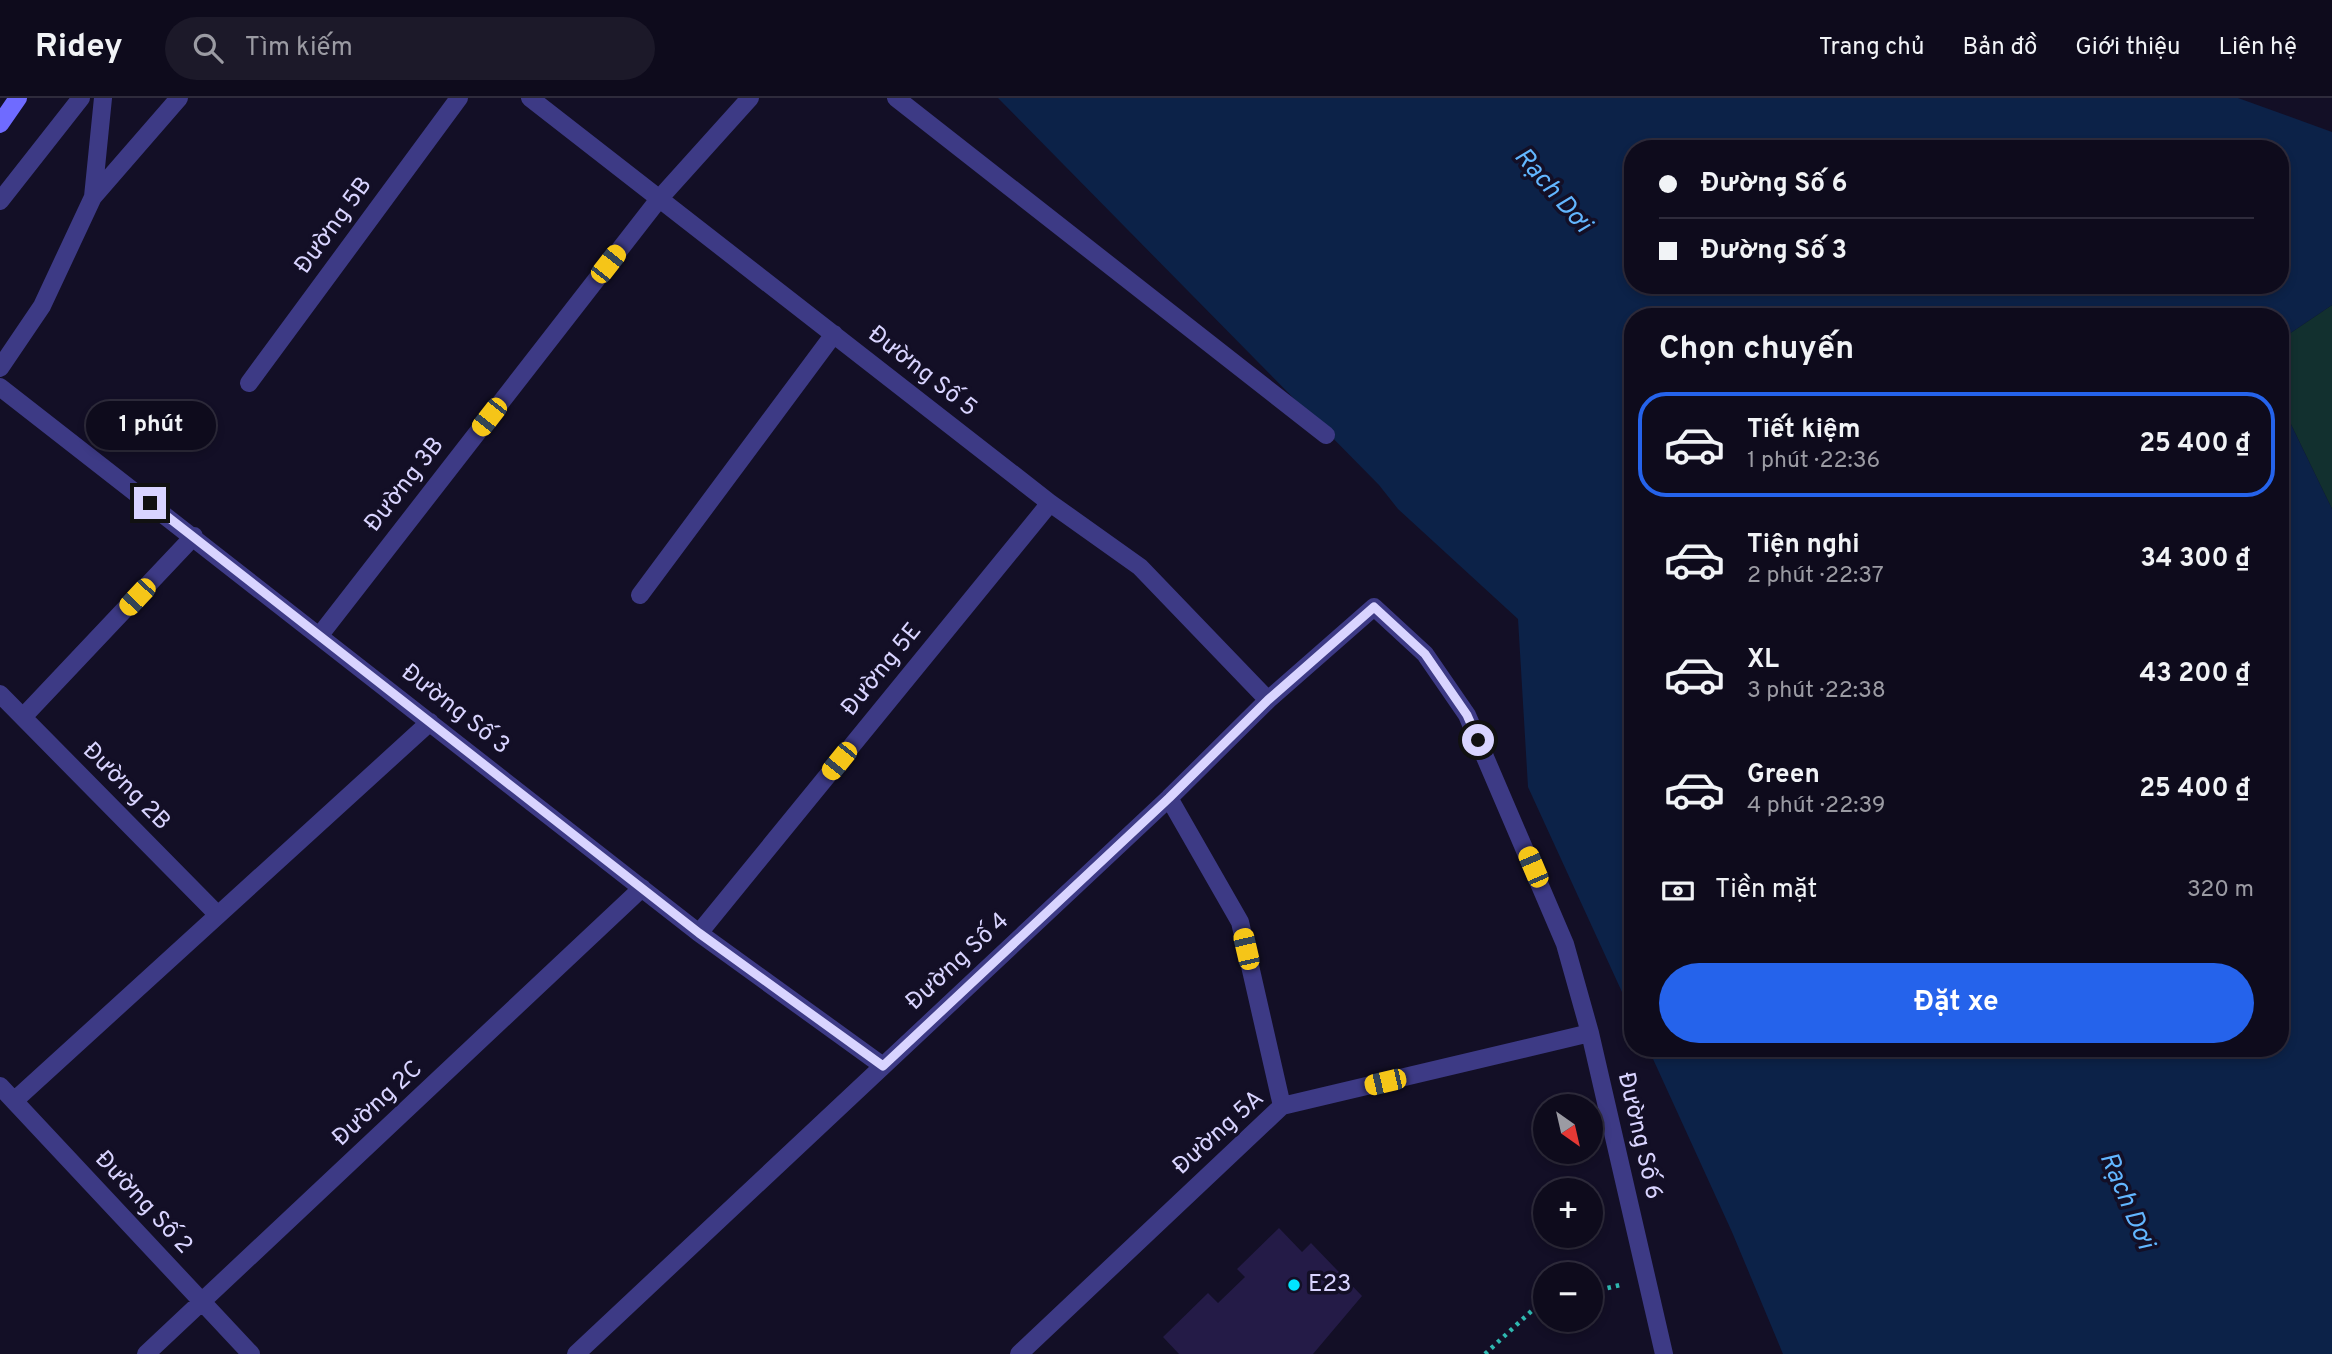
<!DOCTYPE html>
<html lang="vi">
<meta charset="utf-8">
<style>
body{margin:0;font-family:Overpass,sans-serif;background:#1c1929;color:#f1f3f6;height:100vh;display:flex;flex-direction:column;font-size:26px;white-space:nowrap}
*{box-sizing:border-box;margin:0}
p{font-size:23px;color:#9b9ba3}
.icon{flex:none;width:38px;height:38px;fill:none;stroke:currentColor;stroke-width:2;stroke-linecap:round;stroke-linejoin:round}
.map{position:relative;flex:1;overflow:hidden}
.details{position:absolute;left:1624px;top:210px;width:665px;height:749px;display:flex;flex-direction:column;background:#0e0b1c;border-radius:28px;box-shadow:0 4px 10px #0003,0 0 0 2px #2e2b3b}
.details>*{flex:none}
.banner{position:absolute;left:1624px;top:42px;width:665px;height:154px;border-radius:28px;box-shadow:0 4px 10px #0003,0 0 0 2px #2e2b3b;display:grid;align-content:center;height:154px;padding:0 35px;background:#0e0b1c}
.needle{width:46px;rotate:146deg}
.buttons{position:absolute;left:1533px;top:996px;display:grid;gap:14px}
.buttons a{display:grid;place-items:center;width:70px;height:70px;border-radius:50%;background:#0e0b1c;box-shadow:0 4px 10px #0003,0 0 0 2px #2e2b3b;font-size:35px}
.end{position:absolute;width:32px;height:32px;margin:-16px;border:9px solid #d9d4ff;background:#111;box-shadow:0 0 0 4px #111}
.from{border-radius:50%}
.bubble{position:absolute;height:49px;border-radius:24px;background:#0e0b1c;box-shadow:0 4px 10px #0003,0 0 0 2px #2e2b3b;font-size:23px;font-weight:700;line-height:49px;text-align:center}
.car{position:absolute;width:21px;height:42px;margin:-21px -10px;border-radius:9px;box-shadow:0 0 5px 2px #0007;background:linear-gradient(#f5c518 24%,#345 0 40%,#f5c518 0 76%,#345 0 86%,#f5c518 0)}
.banner b{display:flex;align-items:center;gap:24px;height:66px;font-size:26px}
.banner b+b{border-top:2px solid #2e2b3b}
.banner i{width:18px;height:18px;background:#f1f3f6}
ul{padding:0;list-style:none}
li{display:flex;align-items:center;gap:21px;height:105px;margin:0 14px 10px;padding:0 21px;border:4px solid transparent;border-radius:28px}
li div{flex:1}
li b{display:block;font-size:26px}
li em{font-style:normal;font-weight:700}
li.current{border-color:#2563eb}
li>.icon{width:63px;height:63px;stroke-width:1.5}
h2{padding:0 35px;font-size:32px;line-height:84px}
.pay{display:flex;align-items:center;gap:18px;height:77px;padding:0 35px;font-size:26px}
.pay p{margin-inline-start:auto}
.action{display:flex;gap:14px;margin-top:auto;padding:14px 35px}
.action a{flex:1;height:80px;border-radius:42px;background:#2563eb;color:#fff;font-size:28px;font-weight:700;line-height:80px;text-align:center}
header{display:flex;align-items:center;gap:42px;box-sizing:border-box;height:98px;padding:0 35px;background:#0e0b1c;border-bottom:2px solid #2e2b3b}
header strong{font-size:33px}
nav{display:flex;gap:38px;margin-inline-start:auto;font-size:24px}
.search{width:490px;height:63px;background:#1c1929;display:flex;align-items:center;gap:18px;box-sizing:border-box;padding:0 24px;border-radius:38px;color:#9b9ba3;font-size:26px}
.map>svg:first-child{display:block}
.green{fill:#12302f}
.water{fill:#0c2248;fill-rule:evenodd}
.building{fill:#241b47}
.lines{fill:none;stroke-linecap:round;stroke-linejoin:round}
.path{stroke:#2fb8b0;stroke-width:4.5;stroke-dasharray:3.5 5;stroke-linecap:butt}
.minor{stroke:#3d3a85;stroke-width:18}
.secondary{stroke:#6f6bff;stroke-width:18}
.route{stroke:#d9d4ff;stroke-width:9}
.poi-dot{fill:#00e5ff;stroke:#130f26;stroke-width:2.5}
.labels{text-anchor:middle;dominant-baseline:central;stroke-width:7;stroke-linejoin:round;paint-order:stroke}
.street-label{font-size:24px;fill:#d9d4ff;stroke:#130f26}
.poi-label{font-size:24px;fill:#d9d4ff;stroke:#130f26;text-anchor:start}
.water-label{font-size:26px;font-style:italic;fill:#62b6ff;stroke:#130f26}
</style>
<header>
<strong>Ridey</strong>
<div class="search"><svg class="icon" aria-label="search" viewBox="0 0 24 24"><circle cx="10" cy="10" r="6"/><path d="M15 15l6 6"/></svg>Tìm kiếm</div>
<nav><a>Trang chủ</a><a>Bản đồ</a><a>Giới thiệu</a><a>Liên hệ</a></nav>
</header>
<div class="map">
<svg width="2332" height="1256" viewBox="0 0 2332 1256">
<rect width="100%" height="100%" fill="#130f26"/>
<path class="green" d="M2332,207V411L2280,304V242Z"/>
<path class="water" d="M998,0H2238L2332,34V207L2280,242V219H1633V918L1528,689L1518,521L1398,411L1379,387ZM1633,51H2280V187H1633Z
M2280,304L2332,411V1256H1783L1732,1134L1648,950H2280Z"/>
<path class="building" d="M1279,1130L1302,1154L1311,1145L1362,1198L1313,1256H1179L1163,1239L1208,1195L1218,1205L1245,1179L1237,1171Z"/>
<g class="lines">
<path class="path" d="M1591,1194L1620,1187
M1485,1256L1538,1207L1545,1205"/>
<path class="minor" d="M530,0L1050,405L1140,469L1268,602
M896,0L1326,337
M93,99L179,0
M0,103L81,0
M0,270L42,208L93,99L103,0
M249,285L459,0
M0,289L699,835L883,968
M640,497L834,236
M320,537L659,101L750,0
M0,596L218,817
M23,619L194,438
M1169,700L1240,824L1282,1008
M699,835L1050,405
M0,988L251,1256
M14,1003L430,624
M146,1256L642,790
M576,1256L1169,700L1268,602L1374,509L1425,556L1467,617L1565,846L1590,935L1664,1256
M1019,1256L1282,1008L1590,935"/>
<path class="secondary" d="M0,26L18,0"/>
</g>
<g class="lines">
<path class="route" d="M150,405L699,835L883,968L1169,700L1268,602L1374,509L1425,556L1467,617L1478,642"/>
</g>
<circle class="poi-dot" cx="1294" cy="1187" r="7"/>
<g class="labels">
<g class="street-label">
<text transform="translate(334 128) rotate(-54)">Đường 5B</text>
<text transform="translate(922 274) rotate(38)">Đường Số 5</text>
<text transform="translate(405 387) rotate(-52)">Đường 3B</text>
<text transform="translate(882 572) rotate(-51)">Đường 5E</text>
<text transform="translate(455 612) rotate(38)">Đường Số 3</text>
<text transform="translate(126 689) rotate(45)">Đường 2B</text>
<text transform="translate(958 864) rotate(-43)">Đường Số 4</text>
<text transform="translate(378 1006) rotate(-43)">Đường 2C</text>
<text transform="translate(1219 1035) rotate(-42)">Đường 5A</text>
<text transform="translate(1639 1038) rotate(77)">Đường Số 6</text>
<text transform="translate(143 1105) rotate(47)">Đường Số 2</text>
</g>
<g class="poi-label">
<text x="1308" y="1187">E23</text>
</g>
<g class="water-label">
<text transform="translate(1552 93) rotate(49)">Rạch Dơi</text>
<text transform="translate(2126 1103) rotate(67)">Rạch Dơi</text>
</g>
</g>
</svg>
<div class="buttons">
<a><svg class="needle" viewBox="-14 -14 28 28"><path d="M0-13l5 13h-10z" fill="#e53935"/><path d="M0 13l5-13h-10z" fill="#9b9ba3"/></svg></a>
<a>+</a>
<a>−</a>
</div>
<i class="end from" style="left:1478px;top:642px"></i>
<i class="end" style="left:150px;top:405px"></i>
<div class="bubble" style="left:86px;top:303px;width:130px">1 phút</div>
<i class="car" style="left:608px;top:166px;rotate:38deg"></i>
<i class="car" style="left:489px;top:319px;rotate:218deg"></i>
<i class="car" style="left:137px;top:499px;rotate:223deg"></i>
<i class="car" style="left:839px;top:663px;rotate:219deg"></i>
<i class="car" style="left:1533px;top:769px;rotate:337deg"></i>
<i class="car" style="left:1246px;top:851px;rotate:347deg"></i>
<i class="car" style="left:1385px;top:984px;rotate:257deg"></i>
<div class="banner">
<b><i class="from"></i>Đường Số 6</b>
<b><i></i>Đường Số 3</b>
</div>
<section class="details">
<h2>Chọn chuyến</h2>
<ul>
<li class="current"><svg class="icon" aria-label="car" viewBox="0 0 24 24"><path d="M5 17H2v-5l4-1 3-4h7l3 4 3 1v5h-3M9 17h6M6 11h13"/><circle cx="7" cy="17" r="2"/><circle cx="17" cy="17" r="2"/></svg><div><b>Tiết kiệm</b><p>1 phút · 22:36</p></div><em>25 400 ₫</em></li>
<li><svg class="icon" aria-label="car" viewBox="0 0 24 24"><path d="M5 17H2v-5l4-1 3-4h7l3 4 3 1v5h-3M9 17h6M6 11h13"/><circle cx="7" cy="17" r="2"/><circle cx="17" cy="17" r="2"/></svg><div><b>Tiện nghi</b><p>2 phút · 22:37</p></div><em>34 300 ₫</em></li>
<li><svg class="icon" aria-label="car" viewBox="0 0 24 24"><path d="M5 17H2v-5l4-1 3-4h7l3 4 3 1v5h-3M9 17h6M6 11h13"/><circle cx="7" cy="17" r="2"/><circle cx="17" cy="17" r="2"/></svg><div><b>XL</b><p>3 phút · 22:38</p></div><em>43 200 ₫</em></li>
<li><svg class="icon" aria-label="car" viewBox="0 0 24 24"><path d="M5 17H2v-5l4-1 3-4h7l3 4 3 1v5h-3M9 17h6M6 11h13"/><circle cx="7" cy="17" r="2"/><circle cx="17" cy="17" r="2"/></svg><div><b>Green</b><p>4 phút · 22:39</p></div><em>25 400 ₫</em></li>
</ul>
<div class="pay"><svg class="icon" aria-label="cash" viewBox="0 0 24 24"><path d="M3 7h18v10H3z"/><circle cx="12" cy="12" r="2"/></svg>Tiền mặt<p>320 m</p></div>
<div class="action"><a>Đặt xe</a></div>
</section>
</div>
